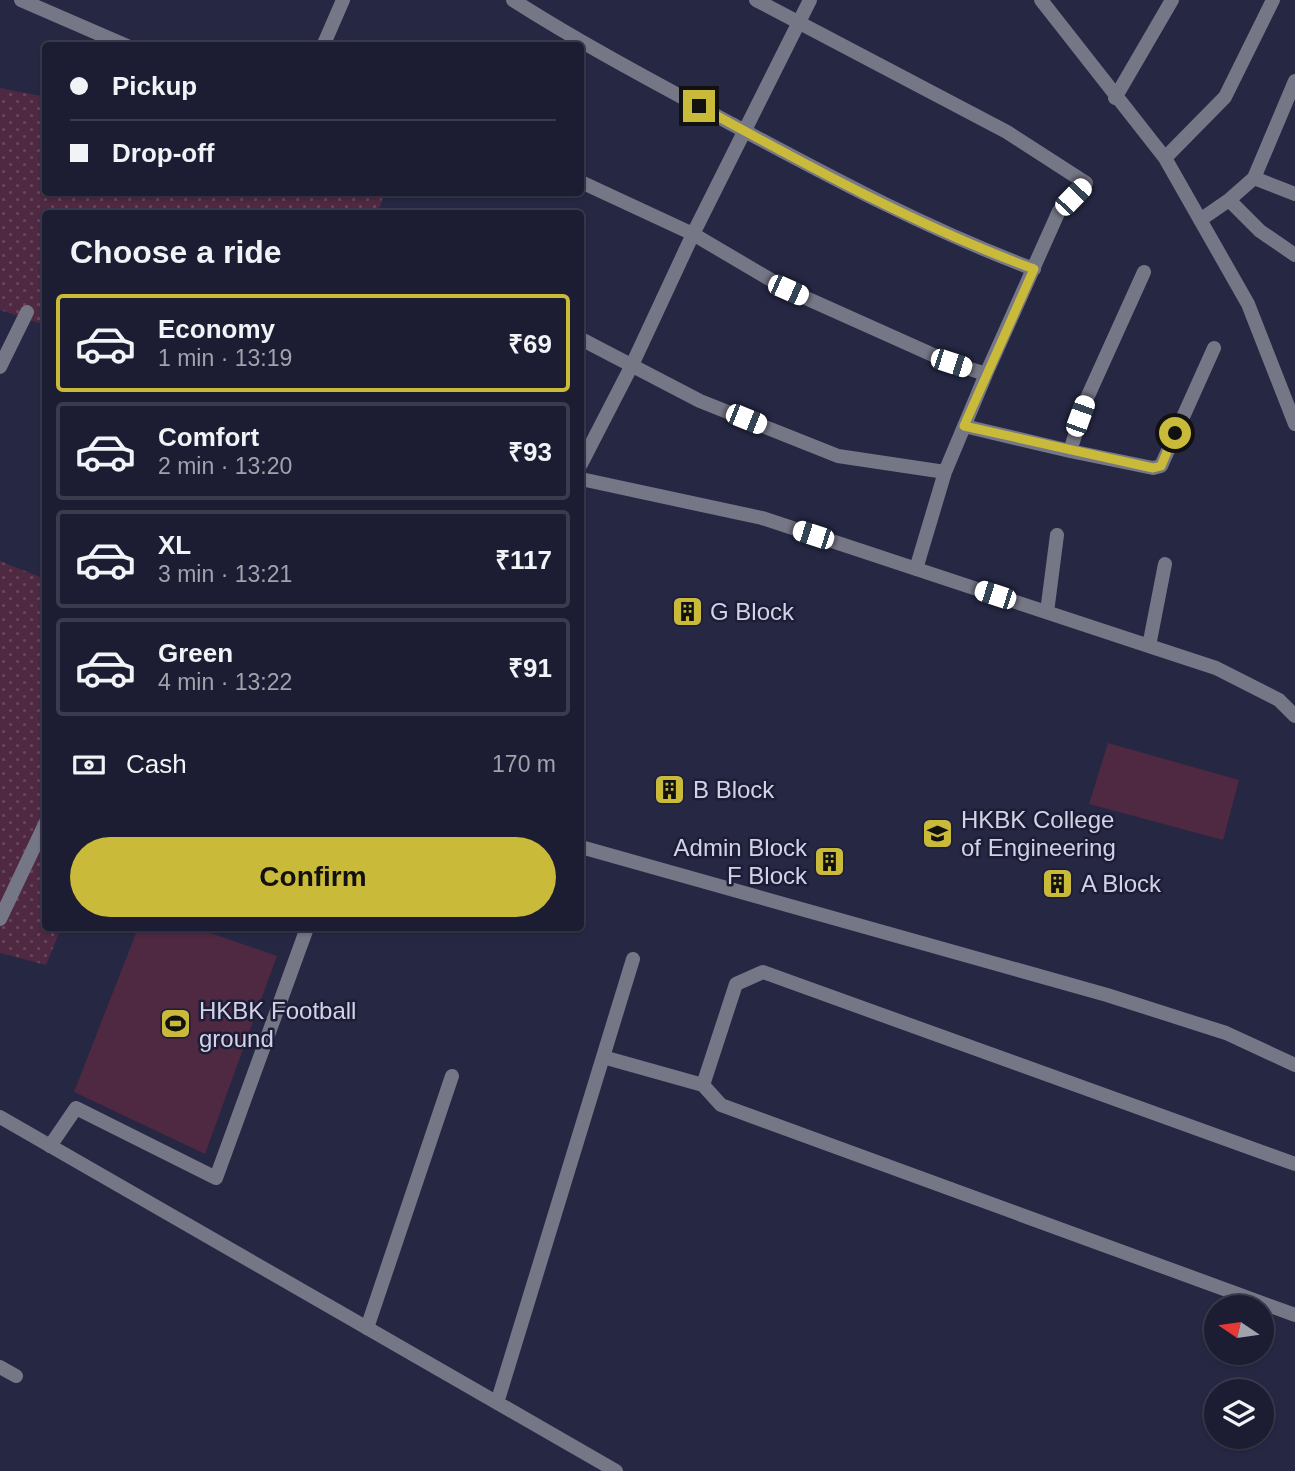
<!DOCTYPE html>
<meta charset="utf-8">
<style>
body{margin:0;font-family:Arial,sans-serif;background:#292a3e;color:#f1f3f6;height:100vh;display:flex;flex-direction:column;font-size:26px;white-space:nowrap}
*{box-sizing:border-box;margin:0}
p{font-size:23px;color:#a0a2ac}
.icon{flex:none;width:38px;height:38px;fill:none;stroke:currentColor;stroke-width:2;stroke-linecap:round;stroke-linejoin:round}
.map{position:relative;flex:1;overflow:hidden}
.side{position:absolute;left:42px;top:210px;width:542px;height:721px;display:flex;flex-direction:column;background:#1c1d32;border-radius:7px;box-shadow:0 2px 5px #0004,0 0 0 2px #3a3b4d}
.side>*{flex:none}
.top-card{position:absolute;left:42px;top:42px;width:542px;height:154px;border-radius:7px;box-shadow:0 2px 5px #0004,0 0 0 2px #3a3b4d;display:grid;align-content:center;height:154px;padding:0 28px;background:#1c1d32}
.needle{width:46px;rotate:283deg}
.fabs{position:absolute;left:1204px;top:1295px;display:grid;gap:14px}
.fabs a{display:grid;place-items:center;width:70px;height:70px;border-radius:50%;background:#1c1d32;box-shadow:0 2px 5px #0004,0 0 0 2px #3a3b4d;font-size:35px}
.end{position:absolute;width:32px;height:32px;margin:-16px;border:9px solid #caba3a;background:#111;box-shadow:0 0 0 4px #111}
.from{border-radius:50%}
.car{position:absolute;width:21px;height:42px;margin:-21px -10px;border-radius:9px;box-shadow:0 0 5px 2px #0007;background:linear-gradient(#fff 24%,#345 0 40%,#fff 0 76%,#345 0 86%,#fff 0)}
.top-card b{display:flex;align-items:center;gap:24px;height:66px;font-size:26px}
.top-card b+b{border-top:2px solid #3a3b4d}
.top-card i{width:18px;height:18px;background:#f1f3f6}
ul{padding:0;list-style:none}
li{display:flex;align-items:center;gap:21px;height:98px;margin:0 14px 10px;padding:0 14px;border:4px solid #3a3b4d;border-radius:7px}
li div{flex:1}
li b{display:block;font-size:26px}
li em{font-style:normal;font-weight:800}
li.current{border-color:#caba3a}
li>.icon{width:63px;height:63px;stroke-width:1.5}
h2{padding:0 28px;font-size:32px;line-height:84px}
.pay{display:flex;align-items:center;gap:18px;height:77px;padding:0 28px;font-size:26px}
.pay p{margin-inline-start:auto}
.cta{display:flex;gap:14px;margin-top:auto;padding:14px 28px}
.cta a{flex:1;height:80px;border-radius:42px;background:#caba3a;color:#111;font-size:28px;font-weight:800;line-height:80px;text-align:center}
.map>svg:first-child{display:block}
.grass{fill:url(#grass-dots)}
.pitch{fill:#4f2842}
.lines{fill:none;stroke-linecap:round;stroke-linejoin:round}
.lane{stroke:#767786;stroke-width:14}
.street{stroke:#767786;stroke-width:14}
.route{stroke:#caba3a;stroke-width:9}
.labels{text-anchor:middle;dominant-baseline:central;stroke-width:5;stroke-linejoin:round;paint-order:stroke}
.poi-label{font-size:24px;fill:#d2d3e6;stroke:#1d1d38;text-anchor:start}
</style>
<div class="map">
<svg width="1295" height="1471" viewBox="0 0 1295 1471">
<defs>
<pattern id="grass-dots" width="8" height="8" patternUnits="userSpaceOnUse" patternTransform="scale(1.75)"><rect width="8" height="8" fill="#4f2842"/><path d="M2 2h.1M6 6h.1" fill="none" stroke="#67465d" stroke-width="1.8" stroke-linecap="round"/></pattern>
</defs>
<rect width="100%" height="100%" fill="#262743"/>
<path class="grass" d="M0,88L45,97L46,192L384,193L378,213L46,214L45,325L0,310Z
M0,561L45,579L46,928H61L46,965L0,953Z"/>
<path class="pitch" d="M1108,743L1239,780L1223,840L1089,804Z
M138,928H196L277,956L205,1154L74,1092Z"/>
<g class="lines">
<path class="lane" d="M581,847L1107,995L1226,1033L1295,1065
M50,1146L76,1108L216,1178L307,928
M367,1328L452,1076"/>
<path class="street" d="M21,0L127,46
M513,0C582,44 654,82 726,121C827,175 926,229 1034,269
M756,0L1007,132L1086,183L1059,211L986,374L945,472L916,569
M1041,0L1165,158L1248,304L1295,424
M323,46L343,0
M1115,98L1172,0
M1165,158L1225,97L1273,0
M1254,178L1295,194
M581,182L693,234L788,290L951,363L986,374
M1229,200L1260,231L1295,255
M1200,220L1229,200L1254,178L1295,81
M581,339L700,401L838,456L945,472
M0,367L27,312
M964,426L1070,451L1153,468L1161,466L1214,348
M1070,451L1087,398L1144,272
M581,464L632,365L693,234L810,0
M581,479L762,518L1149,646L1216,668L1279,700L1295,716
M1047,612L1057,535
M1149,646L1165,564
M0,919L46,822
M603,1057L703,1085
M0,1117L616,1471
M1295,1164L763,972L736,984L703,1085L721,1105L1295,1315
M0,1367L16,1376
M497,1403L633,959"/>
</g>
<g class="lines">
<path class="route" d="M699,106C808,166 917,226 1034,269L964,426L1153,468L1161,466L1175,433"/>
</g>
<defs>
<symbol id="building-square" viewBox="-11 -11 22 22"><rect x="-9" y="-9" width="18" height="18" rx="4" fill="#caba3a" stroke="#1d1d38"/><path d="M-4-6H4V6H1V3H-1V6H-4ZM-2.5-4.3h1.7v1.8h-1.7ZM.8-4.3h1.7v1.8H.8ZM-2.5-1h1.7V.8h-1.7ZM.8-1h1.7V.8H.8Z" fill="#111"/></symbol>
<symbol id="university-square" viewBox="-11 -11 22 22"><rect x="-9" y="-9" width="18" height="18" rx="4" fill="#caba3a" stroke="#1d1d38"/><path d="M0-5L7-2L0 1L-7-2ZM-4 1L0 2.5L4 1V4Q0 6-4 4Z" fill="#111"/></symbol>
<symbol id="stadium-square" viewBox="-11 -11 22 22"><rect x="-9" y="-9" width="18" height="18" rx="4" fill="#caba3a" stroke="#1d1d38"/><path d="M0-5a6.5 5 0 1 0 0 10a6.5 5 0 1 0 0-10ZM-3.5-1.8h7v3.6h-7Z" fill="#111"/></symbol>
</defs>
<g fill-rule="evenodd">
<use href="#building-square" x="670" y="594" width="35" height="35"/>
<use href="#building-square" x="652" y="772" width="35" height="35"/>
<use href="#university-square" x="920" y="816" width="35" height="35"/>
<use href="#building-square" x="812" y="844" width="35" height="35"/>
<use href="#building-square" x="1040" y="866" width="35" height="35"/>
<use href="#stadium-square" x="158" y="1006" width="35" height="35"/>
</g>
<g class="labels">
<g class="poi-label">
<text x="710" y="611">G Block</text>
<text x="693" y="789">B Block</text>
<text x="961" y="819">HKBK College<tspan x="961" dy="28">of Engineering</tspan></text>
<text x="807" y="847" text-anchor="end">Admin Block<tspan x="807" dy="28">F Block</tspan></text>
<text x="1081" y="883">A Block</text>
<text x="199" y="1010">HKBK Football<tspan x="199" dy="28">ground</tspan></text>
</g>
</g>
</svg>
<div class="fabs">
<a><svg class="needle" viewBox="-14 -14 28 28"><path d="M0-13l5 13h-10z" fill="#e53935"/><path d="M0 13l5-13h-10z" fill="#a0a2ac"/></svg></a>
<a><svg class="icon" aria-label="layers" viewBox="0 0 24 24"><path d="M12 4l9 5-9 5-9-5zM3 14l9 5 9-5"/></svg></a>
</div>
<i class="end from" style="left:1175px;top:433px"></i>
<i class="end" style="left:699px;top:106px"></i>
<i class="car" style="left:1073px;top:197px;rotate:44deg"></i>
<i class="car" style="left:788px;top:290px;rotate:114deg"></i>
<i class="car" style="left:951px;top:363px;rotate:108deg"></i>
<i class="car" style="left:1080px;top:416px;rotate:20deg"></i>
<i class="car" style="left:746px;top:419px;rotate:112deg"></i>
<i class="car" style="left:813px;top:535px;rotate:288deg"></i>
<i class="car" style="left:995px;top:595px;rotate:288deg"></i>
<div class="top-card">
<b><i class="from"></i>Pickup</b>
<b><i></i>Drop-off</b>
</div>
<section class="side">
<h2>Choose a ride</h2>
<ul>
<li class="current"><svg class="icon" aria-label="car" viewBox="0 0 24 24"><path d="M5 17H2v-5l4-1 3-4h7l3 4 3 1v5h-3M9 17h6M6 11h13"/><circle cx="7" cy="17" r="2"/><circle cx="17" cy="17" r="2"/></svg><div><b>Economy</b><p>1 min · 13:19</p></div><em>₹69</em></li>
<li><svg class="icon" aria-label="car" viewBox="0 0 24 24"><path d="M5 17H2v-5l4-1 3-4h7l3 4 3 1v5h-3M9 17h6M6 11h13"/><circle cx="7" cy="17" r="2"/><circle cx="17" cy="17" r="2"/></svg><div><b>Comfort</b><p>2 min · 13:20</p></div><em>₹93</em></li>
<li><svg class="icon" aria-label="car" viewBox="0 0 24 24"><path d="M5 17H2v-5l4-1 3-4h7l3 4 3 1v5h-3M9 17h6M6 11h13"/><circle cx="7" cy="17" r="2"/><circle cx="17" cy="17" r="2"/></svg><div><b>XL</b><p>3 min · 13:21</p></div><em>₹117</em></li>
<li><svg class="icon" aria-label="car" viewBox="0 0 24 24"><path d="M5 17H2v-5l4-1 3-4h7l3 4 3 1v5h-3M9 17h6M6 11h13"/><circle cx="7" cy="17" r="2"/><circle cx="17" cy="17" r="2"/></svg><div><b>Green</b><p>4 min · 13:22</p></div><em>₹91</em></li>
</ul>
<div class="pay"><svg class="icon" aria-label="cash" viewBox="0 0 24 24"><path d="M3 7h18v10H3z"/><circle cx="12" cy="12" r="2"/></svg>Cash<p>170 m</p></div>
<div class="cta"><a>Confirm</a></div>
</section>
</div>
